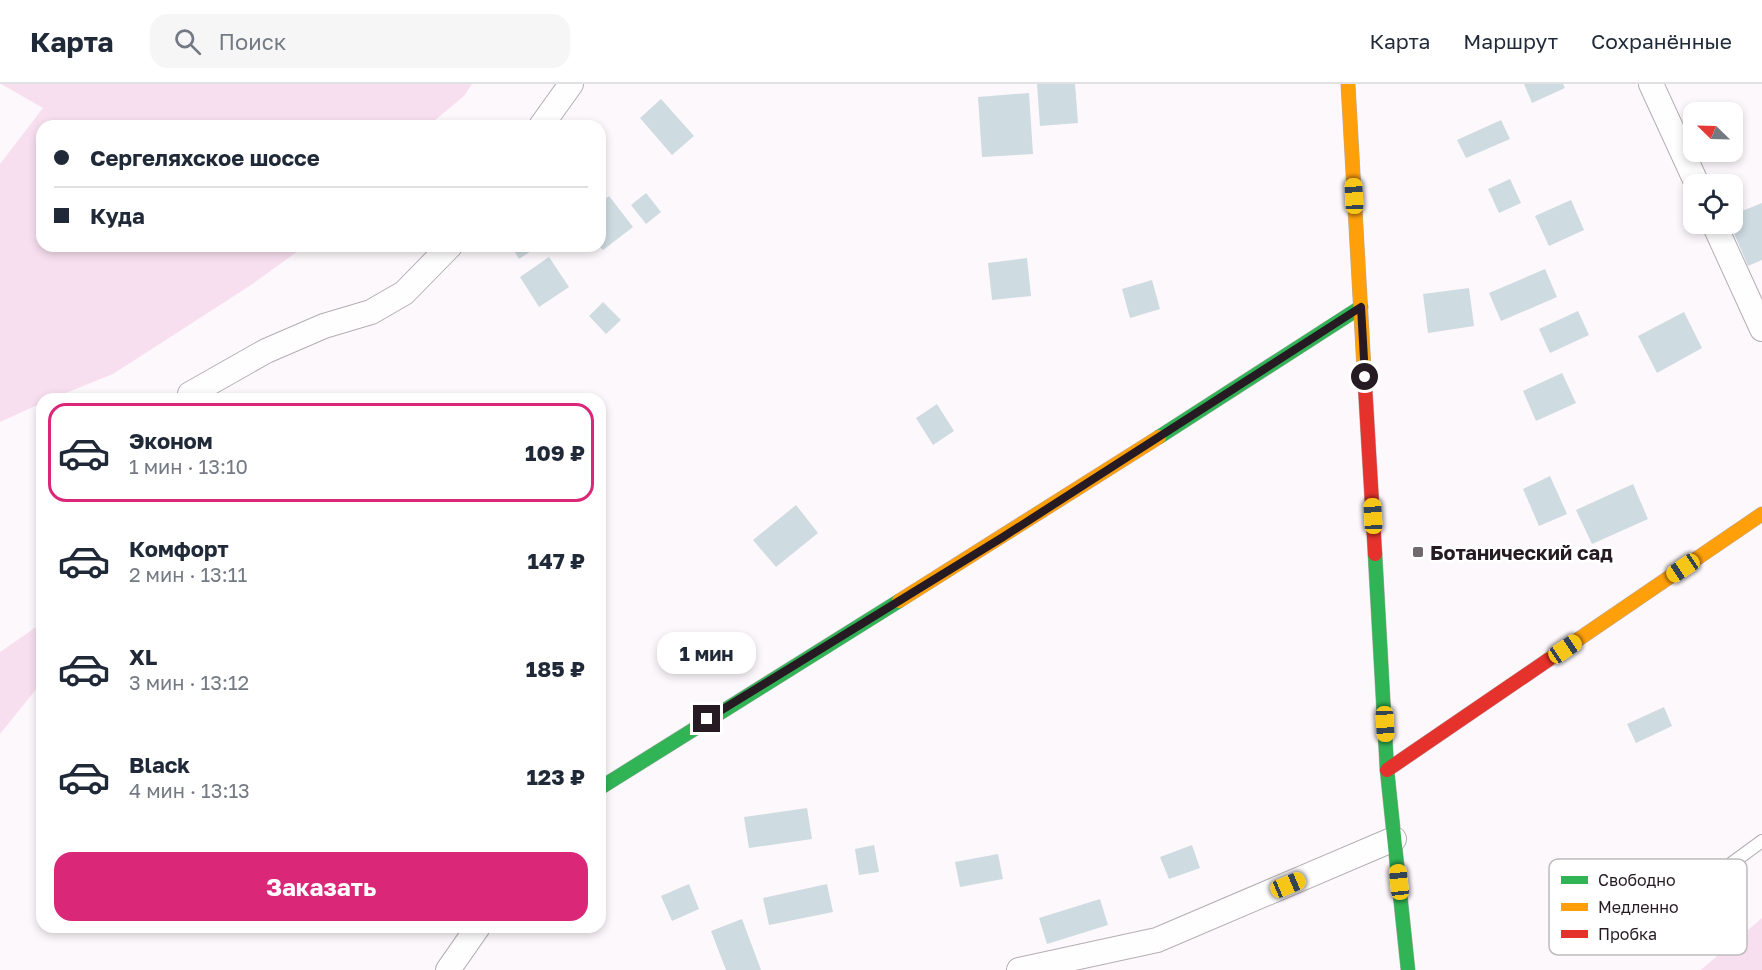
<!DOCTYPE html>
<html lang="ru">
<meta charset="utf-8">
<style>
body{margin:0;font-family:"Golos Text",sans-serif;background:#f6f6f7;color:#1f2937;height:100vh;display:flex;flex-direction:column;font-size:22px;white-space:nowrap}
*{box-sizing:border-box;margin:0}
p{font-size:20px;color:#747a83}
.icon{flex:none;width:33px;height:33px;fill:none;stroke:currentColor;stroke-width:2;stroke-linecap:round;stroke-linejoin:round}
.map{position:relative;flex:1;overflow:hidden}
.panel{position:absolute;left:36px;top:309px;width:570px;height:540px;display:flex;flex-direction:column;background:#fff;border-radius:18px;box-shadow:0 3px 9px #0003}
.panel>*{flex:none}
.hud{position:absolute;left:36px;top:36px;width:570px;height:132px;border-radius:18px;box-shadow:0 3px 9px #0003;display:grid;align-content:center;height:132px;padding:0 18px;background:#fff}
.needle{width:39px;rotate:293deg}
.buttons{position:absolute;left:1683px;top:18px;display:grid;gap:12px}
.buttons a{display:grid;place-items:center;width:60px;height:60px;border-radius:12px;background:#fff;box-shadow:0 3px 9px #0003;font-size:30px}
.end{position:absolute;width:27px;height:27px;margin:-14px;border:8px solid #261b22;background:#fff;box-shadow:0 0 0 3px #fff}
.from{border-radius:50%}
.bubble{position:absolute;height:42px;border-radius:18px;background:#fff;box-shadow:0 3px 9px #0003;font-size:20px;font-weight:700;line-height:42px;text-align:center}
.car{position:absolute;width:18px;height:36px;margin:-18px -9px;border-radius:8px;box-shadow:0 0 4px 2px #0007;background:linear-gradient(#f5c518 24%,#345 0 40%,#f5c518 0 76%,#345 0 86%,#f5c518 0)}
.hud b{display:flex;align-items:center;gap:21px;height:57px;font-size:22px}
.hud b+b{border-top:2px solid #e0e1e3}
.hud i{width:15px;height:15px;background:#1f2937}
ul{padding:10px 0 0;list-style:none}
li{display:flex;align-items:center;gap:18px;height:99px;margin:0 12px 9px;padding:0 6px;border:3px solid transparent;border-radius:18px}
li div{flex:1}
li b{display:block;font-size:22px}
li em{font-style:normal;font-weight:700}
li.on{border-color:#db2777}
li>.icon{width:54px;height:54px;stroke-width:1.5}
.action{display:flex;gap:12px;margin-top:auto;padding:12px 18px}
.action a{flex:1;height:69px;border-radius:18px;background:#db2777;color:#fff;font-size:24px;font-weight:700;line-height:69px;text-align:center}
header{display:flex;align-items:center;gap:36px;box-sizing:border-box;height:84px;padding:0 30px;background:#fff;border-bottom:2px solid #e0e1e3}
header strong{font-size:28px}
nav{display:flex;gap:33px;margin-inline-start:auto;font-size:21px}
.search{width:420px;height:54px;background:#f6f6f7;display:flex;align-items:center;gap:15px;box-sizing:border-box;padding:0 21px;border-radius:18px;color:#747a83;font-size:22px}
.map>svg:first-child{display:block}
.green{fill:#f8dfef}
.building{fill:#cedbe0}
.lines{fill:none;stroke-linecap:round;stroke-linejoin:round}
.lane-casing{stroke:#b5adb2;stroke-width:14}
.street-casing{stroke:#b5adb2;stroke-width:26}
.fast-casing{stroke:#b5adb2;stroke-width:15}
.slow-casing{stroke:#b5adb2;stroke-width:15}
.jam-casing{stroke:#b5adb2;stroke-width:15}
.lane{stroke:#fffefe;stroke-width:12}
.street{stroke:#fffefe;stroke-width:24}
.fast{stroke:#30b455;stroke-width:14}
.slow{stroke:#ff9f0a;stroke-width:14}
.jam{stroke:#e5322d;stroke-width:14}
.route{stroke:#261b22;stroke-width:8}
.poi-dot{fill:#71686e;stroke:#fff;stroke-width:2}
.labels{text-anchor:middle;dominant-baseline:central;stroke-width:5;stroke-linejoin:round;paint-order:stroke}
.poi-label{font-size:20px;font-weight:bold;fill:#261b22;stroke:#fff;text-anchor:start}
.key{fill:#fff;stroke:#bebbbd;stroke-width:1.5}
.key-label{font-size:16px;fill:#261b22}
</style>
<header>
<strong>Карта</strong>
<div class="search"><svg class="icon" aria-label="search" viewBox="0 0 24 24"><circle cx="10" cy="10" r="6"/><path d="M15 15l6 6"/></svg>Поиск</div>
<nav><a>Карта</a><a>Маршрут</a><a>Сохранённые</a></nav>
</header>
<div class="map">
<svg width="1762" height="886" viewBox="0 0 1762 886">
<rect width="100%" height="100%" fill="#fdf8fb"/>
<path class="green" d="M1,0H472L464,12L428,42H42V162H305L251,201L113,290L51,315H42V319L0,338V80L43,24Z
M42,539V598L0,650V568Z
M1762,834V886H1700L1703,884Z"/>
<path class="building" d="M1037,0H1075L1078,39L1040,42Z
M1524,0H1563L1565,4L1532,19Z
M1029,9L1033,70L982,73L978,13Z
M661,15L694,52L672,71L640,34Z
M1501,36L1510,55L1466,74L1457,56Z
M1510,95L1521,119L1499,129L1488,105Z
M646,109L661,128L646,140L631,121Z
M609,112L633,143L603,166L600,163V119Z
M1571,116L1584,146L1549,162L1535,132Z
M1762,119V176L1748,182L1730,140L1732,131Z
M511,162H539L519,175Z
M549,173L569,203L539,223L520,193Z
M1027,174L1031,212L992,216L988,179Z
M1545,185L1557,213L1501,237L1489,209Z
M1152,196L1160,225L1130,234L1122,205Z
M1469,204L1474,242L1428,249L1423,210Z
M603,218L621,236L606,250L589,232Z
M1578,227L1589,251L1550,269L1539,245Z
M1684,228L1702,264L1657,289L1638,252Z
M1562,289L1576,319L1536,337L1523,307Z
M937,320L954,347L933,361L916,334Z
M1550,392L1567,430L1539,442L1523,405Z
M1633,400L1648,435L1592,460L1576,426Z
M796,421L818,449L776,483L753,456Z
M1664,623L1672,642L1636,659L1627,640Z
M807,724L812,755L749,764L744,733Z
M874,761L879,788L859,791L855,765Z
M1192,761L1200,784L1169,795L1160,773Z
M998,770L1003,795L960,803L955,778Z
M689,800L699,825L672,837L661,812Z
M827,800L833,828L769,841L763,814Z
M1100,815L1108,841L1047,860L1039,834Z
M742,835L761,886H726L711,847Z"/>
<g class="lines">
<defs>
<path id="lane" d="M1706,798L1762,757"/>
<path id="street" d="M1651,0L1697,100
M541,42L571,0
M1714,140L1762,245
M190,310L266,267L324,242L371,228L404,209L450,162
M448,886L478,843
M1019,886L1157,856L1394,755"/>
<path id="fast" d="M1159,353L1361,223
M1375,470L1387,686L1408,886
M600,704L899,517"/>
<path id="slow" d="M1348,0L1364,285
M899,517L1159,353
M1548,576L1762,430"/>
<path id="jam" d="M1364,285L1375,470
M1387,686L1548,576"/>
</defs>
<use href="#lane" class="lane-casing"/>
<use href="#street" class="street-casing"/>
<use href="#fast" class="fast-casing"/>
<use href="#slow" class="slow-casing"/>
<use href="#jam" class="jam-casing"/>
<use href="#lane" class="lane"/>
<use href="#street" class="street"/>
<use href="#fast" class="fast"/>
<use href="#slow" class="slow"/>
<use href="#jam" class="jam"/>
</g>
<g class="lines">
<path class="route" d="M707,635L1003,453L1361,223L1365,293"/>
</g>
<rect class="poi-dot" x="1412" y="462" width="12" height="12" rx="3"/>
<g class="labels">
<g class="poi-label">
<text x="1430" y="468">Ботанический сад</text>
</g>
</g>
<rect x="1549" y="775" width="198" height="96" rx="9" class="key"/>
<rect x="1561" y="792" width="27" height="8" fill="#30b455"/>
<rect x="1561" y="819" width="27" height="8" fill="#ff9f0a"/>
<rect x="1561" y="846" width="27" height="8" fill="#e5322d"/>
<g class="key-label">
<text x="1598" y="802">Свободно</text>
<text x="1598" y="829">Медленно</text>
<text x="1598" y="856">Пробка</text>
</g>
</svg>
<div class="buttons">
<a><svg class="needle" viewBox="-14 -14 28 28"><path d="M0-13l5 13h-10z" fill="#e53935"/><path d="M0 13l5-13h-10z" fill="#747a83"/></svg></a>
<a><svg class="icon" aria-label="locate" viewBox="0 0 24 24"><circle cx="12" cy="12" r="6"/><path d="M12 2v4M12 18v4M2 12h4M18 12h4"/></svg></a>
</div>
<i class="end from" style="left:1365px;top:293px"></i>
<i class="end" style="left:707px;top:635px"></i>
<div class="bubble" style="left:657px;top:548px;width:99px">1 мин</div>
<i class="car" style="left:1354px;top:112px;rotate:357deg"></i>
<i class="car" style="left:1373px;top:432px;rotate:357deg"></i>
<i class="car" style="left:1683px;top:484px;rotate:236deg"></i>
<i class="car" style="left:1565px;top:565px;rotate:56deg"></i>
<i class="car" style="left:1385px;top:640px;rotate:177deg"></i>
<i class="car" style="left:1399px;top:798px;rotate:354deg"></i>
<i class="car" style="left:1288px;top:801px;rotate:67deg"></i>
<div class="hud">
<b><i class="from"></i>Сергеляхское шоссе</b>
<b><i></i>Куда</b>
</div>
<section class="panel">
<ul>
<li class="on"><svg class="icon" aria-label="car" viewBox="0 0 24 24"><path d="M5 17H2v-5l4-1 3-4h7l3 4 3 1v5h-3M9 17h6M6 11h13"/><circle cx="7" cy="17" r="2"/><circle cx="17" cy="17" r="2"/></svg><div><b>Эконом</b><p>1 мин · 13:10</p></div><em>109 ₽</em></li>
<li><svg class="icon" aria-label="car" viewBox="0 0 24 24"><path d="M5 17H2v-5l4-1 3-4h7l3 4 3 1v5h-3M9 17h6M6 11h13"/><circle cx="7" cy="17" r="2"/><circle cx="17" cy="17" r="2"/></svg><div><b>Комфорт</b><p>2 мин · 13:11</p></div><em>147 ₽</em></li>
<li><svg class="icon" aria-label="car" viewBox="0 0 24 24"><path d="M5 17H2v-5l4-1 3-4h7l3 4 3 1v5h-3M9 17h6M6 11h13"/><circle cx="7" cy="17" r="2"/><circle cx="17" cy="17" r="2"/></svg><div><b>XL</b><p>3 мин · 13:12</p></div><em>185 ₽</em></li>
<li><svg class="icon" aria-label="car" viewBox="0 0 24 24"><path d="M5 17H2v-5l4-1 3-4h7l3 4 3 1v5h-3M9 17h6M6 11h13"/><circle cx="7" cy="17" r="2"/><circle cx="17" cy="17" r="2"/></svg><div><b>Black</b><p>4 мин · 13:13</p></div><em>123 ₽</em></li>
</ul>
<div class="action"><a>Заказать</a></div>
</section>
</div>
